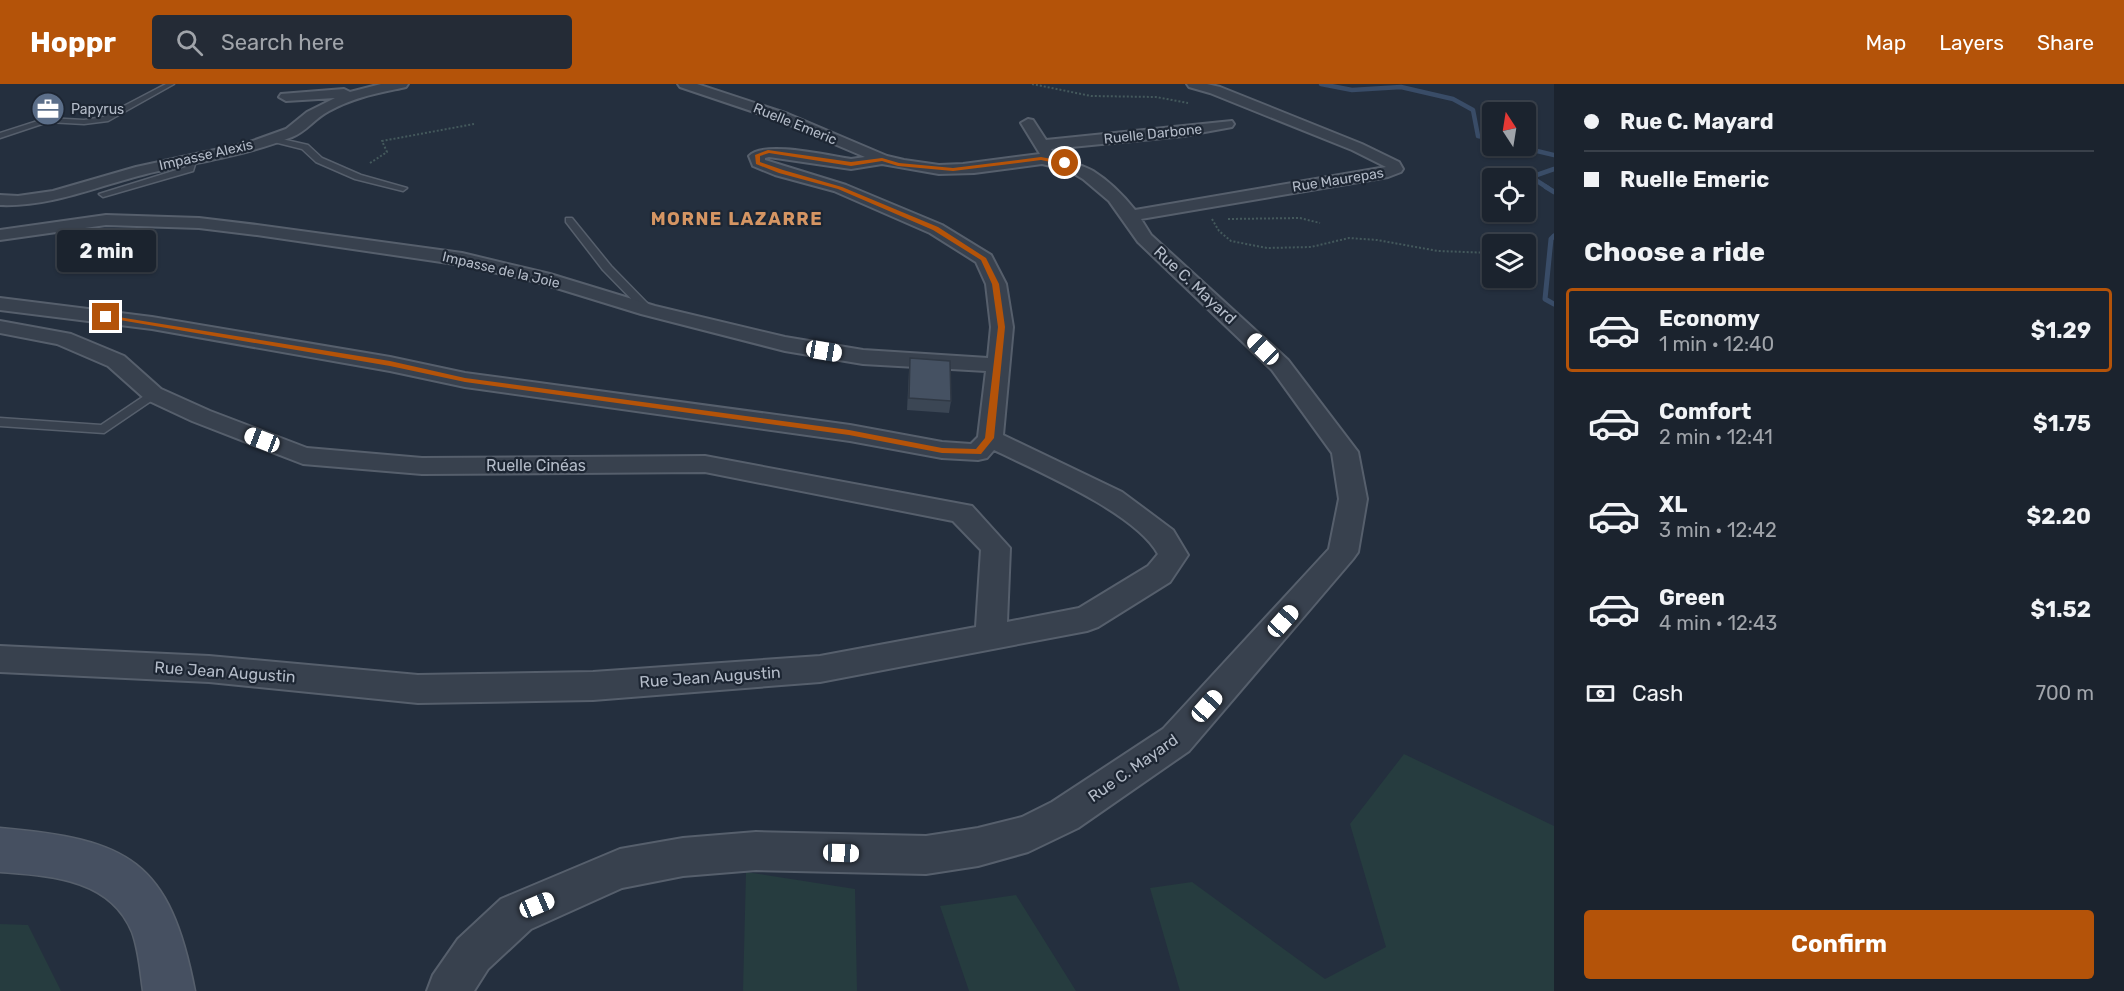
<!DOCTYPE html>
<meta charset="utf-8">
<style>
body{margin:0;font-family:Rubik,sans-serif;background:#242b36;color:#f1f3f6;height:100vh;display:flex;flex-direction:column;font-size:22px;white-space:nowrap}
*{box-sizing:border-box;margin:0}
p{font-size:20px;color:#a0a4aa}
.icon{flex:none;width:33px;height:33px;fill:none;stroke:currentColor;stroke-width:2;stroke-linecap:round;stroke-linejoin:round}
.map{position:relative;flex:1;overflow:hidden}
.sheet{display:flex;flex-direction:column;background:#1b232e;width:570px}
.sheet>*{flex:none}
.hud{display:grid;align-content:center;height:132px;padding:0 30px;background:#1b232e}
.needle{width:39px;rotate:348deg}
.buttons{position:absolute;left:1482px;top:18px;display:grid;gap:12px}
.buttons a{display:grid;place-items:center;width:54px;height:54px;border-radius:6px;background:#1b232e;box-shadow:0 2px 4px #0004,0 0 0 2px #39404a;font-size:30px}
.end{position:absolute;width:27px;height:27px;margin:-14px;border:8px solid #b45309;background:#fff;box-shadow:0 0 0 3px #fff}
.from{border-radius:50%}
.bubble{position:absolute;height:42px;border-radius:6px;background:#1b232e;box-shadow:0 2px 4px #0004,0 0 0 2px #39404a;font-size:20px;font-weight:700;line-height:42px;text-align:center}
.car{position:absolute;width:18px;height:36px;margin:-18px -9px;border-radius:8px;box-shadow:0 0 4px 2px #0007;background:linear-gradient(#fff 24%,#345 0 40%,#fff 0 76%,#345 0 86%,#fff 0)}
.hud b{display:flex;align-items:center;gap:21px;height:57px;font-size:22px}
.hud b+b{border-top:2px solid #39404a}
.hud i{width:15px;height:15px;background:#f1f3f6}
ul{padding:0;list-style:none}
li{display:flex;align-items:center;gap:18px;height:84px;margin:0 12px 9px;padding:0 18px;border:3px solid transparent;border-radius:6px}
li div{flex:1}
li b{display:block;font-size:22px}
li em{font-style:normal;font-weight:700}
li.selected{border-color:#b45309}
li>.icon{width:54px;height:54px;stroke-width:1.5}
h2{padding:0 30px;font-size:27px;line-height:72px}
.pay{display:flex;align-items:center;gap:15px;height:66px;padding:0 30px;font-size:22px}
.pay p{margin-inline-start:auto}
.primary-button{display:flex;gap:12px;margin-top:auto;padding:12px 30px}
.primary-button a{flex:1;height:69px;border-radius:6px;background:#b45309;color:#fff;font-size:24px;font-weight:700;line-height:69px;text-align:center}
header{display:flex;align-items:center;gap:36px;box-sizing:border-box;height:84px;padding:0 30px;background:#b45309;color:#fff}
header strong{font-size:28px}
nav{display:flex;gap:33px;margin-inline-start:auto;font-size:21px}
.search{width:420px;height:54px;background:#242b36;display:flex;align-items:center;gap:15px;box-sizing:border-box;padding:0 21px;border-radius:6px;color:#a0a4aa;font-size:22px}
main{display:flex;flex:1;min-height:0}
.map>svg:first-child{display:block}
.green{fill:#263c3f}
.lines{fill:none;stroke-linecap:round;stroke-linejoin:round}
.stream-far1{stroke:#394c67;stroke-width:4.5}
.stream{stroke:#394c67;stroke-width:5}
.lane-casing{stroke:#565f6c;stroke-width:3}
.street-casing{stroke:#565f6c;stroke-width:4}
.secondary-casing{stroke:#565f6c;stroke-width:3}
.path{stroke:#44595c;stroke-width:2;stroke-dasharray:2 2;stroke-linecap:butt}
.lane{fill:#38414e;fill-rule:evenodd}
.street{fill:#38414e;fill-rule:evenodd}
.secondary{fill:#465061;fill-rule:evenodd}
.wall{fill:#3b4654}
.building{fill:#455162;stroke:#303945;stroke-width:1.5}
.route{fill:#b45309}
.labels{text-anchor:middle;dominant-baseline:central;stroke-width:4.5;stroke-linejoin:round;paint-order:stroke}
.far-poi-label{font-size:14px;fill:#b4bcc9;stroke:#1d2633;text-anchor:start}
.far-street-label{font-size:14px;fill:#b4bcc9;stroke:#1d2633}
.street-label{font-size:16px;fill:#b4bcc9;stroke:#1d2633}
.far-district-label{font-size:18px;font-weight:bold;letter-spacing:1.5px;fill:#d59563;stroke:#1d2633}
</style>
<header>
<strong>Hoppr</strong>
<div class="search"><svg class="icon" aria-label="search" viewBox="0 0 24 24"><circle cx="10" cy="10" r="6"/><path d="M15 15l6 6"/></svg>Search here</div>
<nav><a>Map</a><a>Layers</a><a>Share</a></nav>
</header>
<main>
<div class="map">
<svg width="1554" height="907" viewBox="0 0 1554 907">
<rect width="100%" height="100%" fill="#242f3e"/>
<path class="green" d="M1404,670L1554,742V907H1180L1150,804L1192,798L1325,895L1386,863L1350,740Z
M746,788L855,805L857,907H743Z
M1016,811L1076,907H969L940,822Z
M0,840L28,841L61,907H0Z"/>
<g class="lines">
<path class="stream-far1" d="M1321,0L1352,6L1401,3L1453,15L1473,26L1478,52L1492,55
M1516,62L1554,71
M1531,93L1548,104
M1531,93L1554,85"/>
<path class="stream" d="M1546,103L1554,108
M1554,152L1551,155L1545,215L1554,220"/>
<defs>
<path id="lane" d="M166,0H174L108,37L84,40L48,38L0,54V49L47,34L84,36L103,33Z
M273,53L308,61L322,74L361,91L407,104L403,107L355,95L316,78L302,65L270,57L269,55Z
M190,72L197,74L193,87L103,113L99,110L186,83Z
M566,134H572L611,182L652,224V228H644L603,186L566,138Z
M153,306L157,307L159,310L157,313L104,349L0,342V334L101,341Z"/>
<path id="street" d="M381,0H408L406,3C379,9 354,13 329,27C315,34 306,48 292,53C245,72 195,78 146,90C97,102 52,123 0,121V111L18,112L53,107L136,83L247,59L286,45L307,28L335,14L286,17L279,13L281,10L344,5L350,8Z
M678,0H697L788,30L887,72L904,76L939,81L963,80L1040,70L1021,39L1028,35L1033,36L1046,56L1232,37L1234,40L1232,43L1183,52L1051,65C1059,77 1079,79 1093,87C1109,97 1123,111 1135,126L1386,83L1352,66L1210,9L1189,3L1187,0H1207L1220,3L1362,60L1399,78L1403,85L1401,88L1388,93L1141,135L1151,151L1288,276L1358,368L1367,415L1358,468L1353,475L1189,667L1078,744L1028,768L978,782L926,790L756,786L683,792L622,804L531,845L488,885L474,907H427L433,891L458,855L501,815L620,765L683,754L756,748L926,752L978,744L1022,733L1052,718L1163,645L1329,465L1339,415L1332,369L1272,286L1138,158L1109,117L1083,95L1068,86L1042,80L974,89L939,90L882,80L851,85L769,73L765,74V76L846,101L942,141L991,171L1006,200L1013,243L1003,351L1122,408L1173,446L1188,471L1170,498L1098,543L1087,547L820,598L593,616L418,619L209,598L0,588V562L209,572L418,591L593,588L820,572L976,543L981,466L953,437L705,388L422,390L303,380L192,337L145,315L108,282L57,260L0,249V237L71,250L124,272L161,305L210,327L307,364L422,374L705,372L972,422L1010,464L1007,538L1079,524L1148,482L1158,470C1136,429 1037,387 994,366L987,374L978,376L942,374L850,357L465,303L390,287L152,245L0,226V214L152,233L390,273L465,289L850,341L942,358L971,360L978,353L986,287L863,280L785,267L641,230L537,198L462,181L257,151L199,144L106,141L0,156V146L106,131L199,134L257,141L462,169L550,190L655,222L785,253L863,266L988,274L991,243L986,200L976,178L930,149L834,107L775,91L753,82L749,72C764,56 829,72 851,75L865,73L778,36L680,3Z"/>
<path id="secondary" d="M0,744C128,755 170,776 195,907H143C140,887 139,867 132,848C110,794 49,792 0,788Z"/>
</defs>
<use href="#lane" class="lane-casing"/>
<use href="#street" class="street-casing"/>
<use href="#secondary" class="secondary-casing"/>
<path class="path" d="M1032,0L1091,12L1156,13L1188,19
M370,79L387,68L382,57L474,40
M1212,135L1219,147L1231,157L1267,164L1311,163L1349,154L1377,156L1438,167L1492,169
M1228,135L1300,134L1320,139"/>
<use href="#lane" class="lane"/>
<use href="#street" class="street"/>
<use href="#secondary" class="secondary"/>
</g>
<path class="wall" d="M910,274L951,317L949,329L907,326L909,286Z"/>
<path class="building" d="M910,274L950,277L951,317L909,314Z"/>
<path class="route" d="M768,66L851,78L882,74L899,79L953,84L1041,73L1067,78L1065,81L1041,76L953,87L898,82L882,77L851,82L769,69L760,72V78L783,86L842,103L938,143L986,174L999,200L1005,243L994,354L981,370L942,369L849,351L465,298L390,282L102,233L106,231L390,277L465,294L849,346L942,364L976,365L985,354L998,243L992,200L981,176L933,146L838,105L779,89L756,80L755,71Z"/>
<defs>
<symbol id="office-disc" viewBox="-11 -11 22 22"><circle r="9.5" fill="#5c6f8a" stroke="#1d2633"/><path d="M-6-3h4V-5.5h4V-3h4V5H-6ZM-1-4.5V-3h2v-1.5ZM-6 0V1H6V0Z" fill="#fff"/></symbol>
</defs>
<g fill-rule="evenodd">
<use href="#office-disc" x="29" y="6" width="38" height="38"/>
</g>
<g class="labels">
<g class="far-poi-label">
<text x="71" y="25">Papyrus</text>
</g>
<g class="far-street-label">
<text transform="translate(795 40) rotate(22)">Ruelle Emeric</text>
<text transform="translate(1153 50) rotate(-6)">Ruelle Darbone</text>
<text transform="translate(206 71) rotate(-13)">Impasse Alexis</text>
<text transform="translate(1338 96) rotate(-9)">Rue Maurepas</text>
<text transform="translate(501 186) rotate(13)">Impasse de la Joie</text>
</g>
<g class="street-label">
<text transform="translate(1195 201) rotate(43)">Rue C. Mayard</text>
<text x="536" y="381">Ruelle Cinéas</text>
<text transform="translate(225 588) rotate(4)">Rue Jean Augustin</text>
<text transform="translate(710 593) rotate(-4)">Rue Jean Augustin</text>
<text transform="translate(1133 684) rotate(-35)">Rue C. Mayard</text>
</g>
<g class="far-district-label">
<text x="737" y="135">MORNE LAZARRE</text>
</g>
</g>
</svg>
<div class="buttons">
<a><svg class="needle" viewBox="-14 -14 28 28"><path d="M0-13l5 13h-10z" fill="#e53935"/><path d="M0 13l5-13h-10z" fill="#a0a4aa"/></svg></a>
<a><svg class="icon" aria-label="locate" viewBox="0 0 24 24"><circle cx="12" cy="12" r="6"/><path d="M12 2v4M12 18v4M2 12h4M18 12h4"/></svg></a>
<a><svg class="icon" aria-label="layers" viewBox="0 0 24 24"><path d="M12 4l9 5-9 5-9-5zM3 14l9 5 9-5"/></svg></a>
</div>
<i class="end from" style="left:1065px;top:79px"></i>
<i class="end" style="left:106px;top:233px"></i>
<div class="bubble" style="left:57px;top:146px;width:99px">2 min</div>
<i class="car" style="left:1263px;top:265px;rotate:314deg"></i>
<i class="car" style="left:824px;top:267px;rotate:100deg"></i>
<i class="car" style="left:262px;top:356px;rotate:291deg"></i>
<i class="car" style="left:1283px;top:537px;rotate:42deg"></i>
<i class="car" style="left:1207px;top:622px;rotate:42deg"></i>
<i class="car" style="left:841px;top:769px;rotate:92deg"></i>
<i class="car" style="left:537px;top:821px;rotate:67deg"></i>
</div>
<section class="sheet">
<div class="hud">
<b><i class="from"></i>Rue C. Mayard</b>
<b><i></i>Ruelle Emeric</b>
</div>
<h2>Choose a ride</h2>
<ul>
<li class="selected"><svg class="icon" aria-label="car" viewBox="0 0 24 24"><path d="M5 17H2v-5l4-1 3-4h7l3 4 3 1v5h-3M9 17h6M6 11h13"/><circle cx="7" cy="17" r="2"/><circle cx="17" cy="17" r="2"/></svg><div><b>Economy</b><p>1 min · 12:40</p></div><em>$1.29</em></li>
<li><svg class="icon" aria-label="car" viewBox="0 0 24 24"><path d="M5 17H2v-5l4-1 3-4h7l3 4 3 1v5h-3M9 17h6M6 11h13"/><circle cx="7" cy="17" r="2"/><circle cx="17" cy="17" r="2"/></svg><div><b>Comfort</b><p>2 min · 12:41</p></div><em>$1.75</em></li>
<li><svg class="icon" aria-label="car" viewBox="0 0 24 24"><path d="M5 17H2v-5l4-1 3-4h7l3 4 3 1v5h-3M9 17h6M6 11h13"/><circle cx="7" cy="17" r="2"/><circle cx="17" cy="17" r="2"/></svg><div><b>XL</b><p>3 min · 12:42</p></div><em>$2.20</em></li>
<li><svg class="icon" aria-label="car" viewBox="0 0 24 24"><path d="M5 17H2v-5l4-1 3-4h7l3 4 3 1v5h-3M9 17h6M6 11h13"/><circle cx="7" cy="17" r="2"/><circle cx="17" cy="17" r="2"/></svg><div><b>Green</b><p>4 min · 12:43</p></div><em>$1.52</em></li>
</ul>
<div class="pay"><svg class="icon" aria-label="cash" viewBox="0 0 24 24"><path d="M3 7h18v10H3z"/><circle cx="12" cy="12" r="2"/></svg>Cash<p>700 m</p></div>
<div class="primary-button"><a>Confirm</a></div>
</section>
</main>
